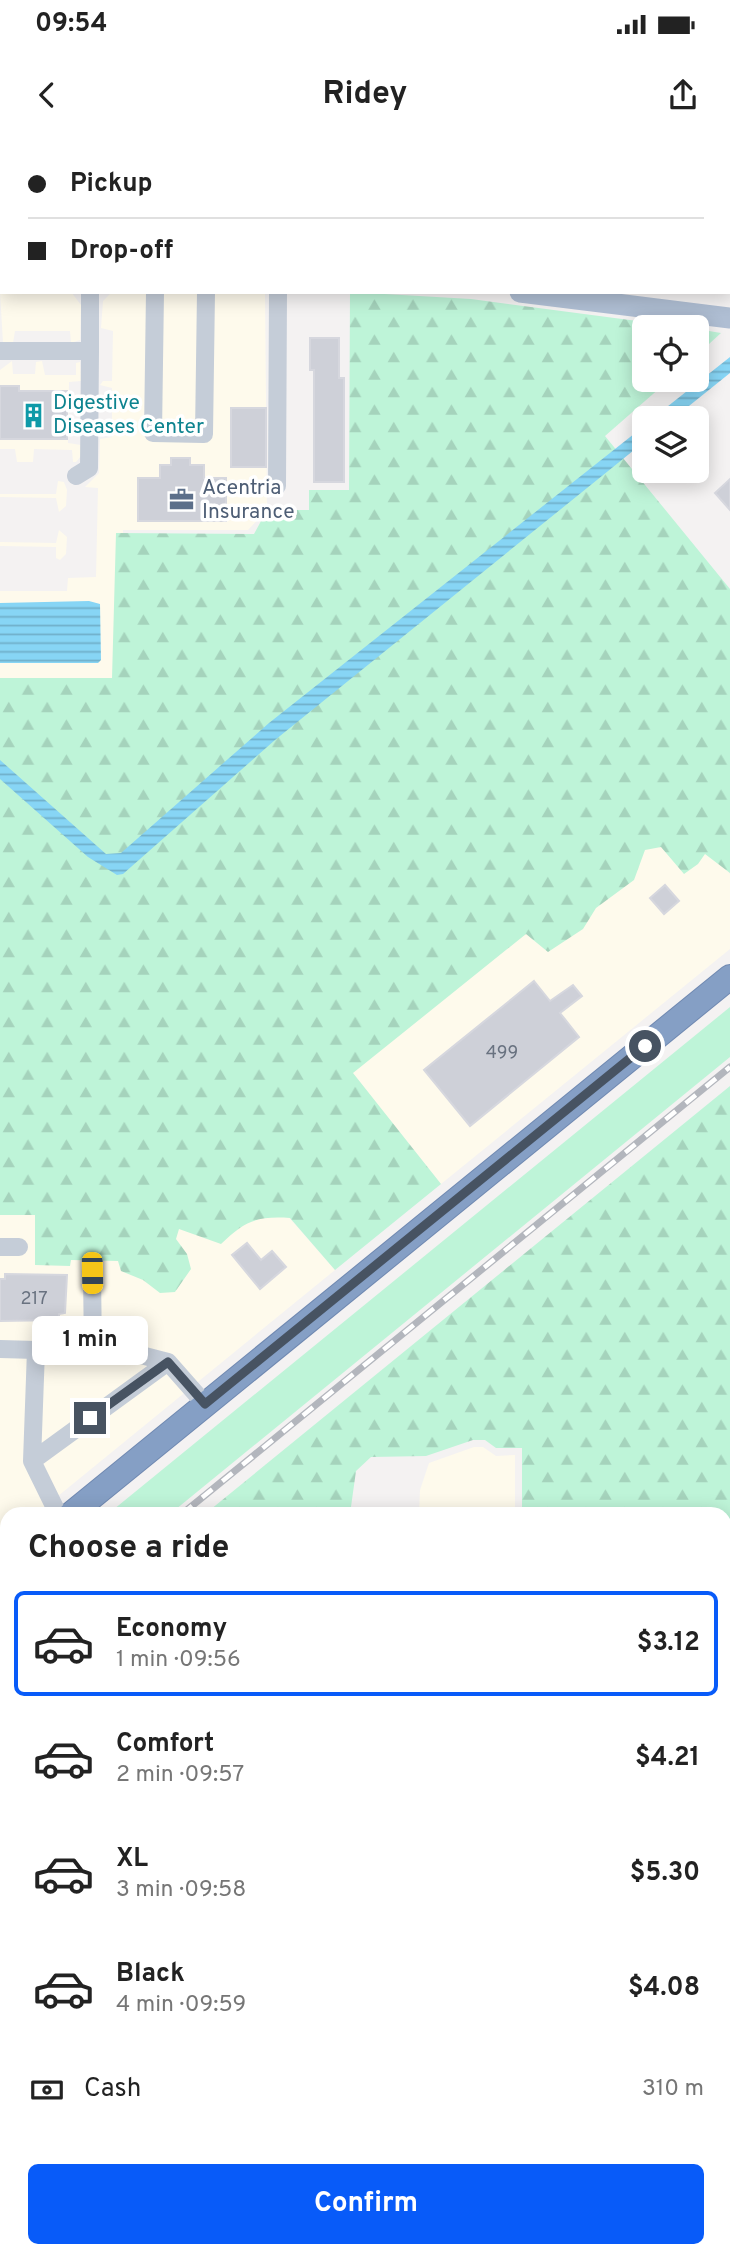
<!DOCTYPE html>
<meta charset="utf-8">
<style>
body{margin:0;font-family:Overpass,sans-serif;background:#f2f2f2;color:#222;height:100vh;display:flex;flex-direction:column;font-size:26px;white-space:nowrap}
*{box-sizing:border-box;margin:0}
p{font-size:23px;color:#767676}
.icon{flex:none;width:38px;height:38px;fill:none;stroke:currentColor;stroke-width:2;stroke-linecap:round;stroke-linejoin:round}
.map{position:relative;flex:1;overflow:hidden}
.panel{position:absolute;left:0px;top:1367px;width:732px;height:751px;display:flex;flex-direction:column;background:#fff;border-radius:21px 21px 0 0;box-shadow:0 4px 18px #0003}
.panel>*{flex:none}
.hud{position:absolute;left:0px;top:0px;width:732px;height:154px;box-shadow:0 4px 18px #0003;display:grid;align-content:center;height:154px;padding:0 28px;background:#fff}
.buttons{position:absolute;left:632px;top:175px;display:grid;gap:14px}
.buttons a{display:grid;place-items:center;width:77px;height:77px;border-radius:10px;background:#fff;box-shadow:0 4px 18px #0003;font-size:35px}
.end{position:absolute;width:32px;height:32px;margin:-16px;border:9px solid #475362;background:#fff;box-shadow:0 0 0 4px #fff}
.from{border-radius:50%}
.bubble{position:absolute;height:49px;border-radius:10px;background:#fff;box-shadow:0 4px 18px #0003;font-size:23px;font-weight:700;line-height:49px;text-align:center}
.car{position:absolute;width:21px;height:42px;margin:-21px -10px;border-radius:9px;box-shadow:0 0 5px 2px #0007;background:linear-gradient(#f5c518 24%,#345 0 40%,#f5c518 0 76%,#345 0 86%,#f5c518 0)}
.hud b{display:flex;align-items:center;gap:24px;height:66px;font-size:26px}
.hud b+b{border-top:2px solid #e0e0e0}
.hud i{width:18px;height:18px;background:#222}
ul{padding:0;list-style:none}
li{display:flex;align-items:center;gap:21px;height:105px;margin:0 14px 10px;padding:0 14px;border:4px solid transparent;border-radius:10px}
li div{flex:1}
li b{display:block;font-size:26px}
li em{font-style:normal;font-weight:700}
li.selected{border-color:#085bf9}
li>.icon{width:63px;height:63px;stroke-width:1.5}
h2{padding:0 28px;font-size:32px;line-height:84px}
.pay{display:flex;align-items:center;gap:18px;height:77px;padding:0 28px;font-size:26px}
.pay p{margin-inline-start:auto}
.cta{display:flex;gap:14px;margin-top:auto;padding:14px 28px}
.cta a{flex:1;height:80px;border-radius:10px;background:#085bf9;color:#fff;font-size:28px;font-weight:700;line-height:80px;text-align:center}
.status{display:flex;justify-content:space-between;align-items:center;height:49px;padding:0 35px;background:#fff;direction:ltr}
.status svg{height:19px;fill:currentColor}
header{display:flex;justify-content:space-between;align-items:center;height:91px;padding:0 28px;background:#fff;font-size:32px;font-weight:700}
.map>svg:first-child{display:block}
.commercial{fill:#fefaec}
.education{fill:#e5e3e4}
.green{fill:#bef4d8}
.forest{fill:url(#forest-firs)}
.water{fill:url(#water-rules)}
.building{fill:#ced0d8;stroke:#d6d7de;stroke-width:2}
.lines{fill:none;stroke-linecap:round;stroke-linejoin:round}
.highway-casing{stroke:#7089b1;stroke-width:26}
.minor{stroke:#c5cdd8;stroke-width:18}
.major{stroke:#afbed3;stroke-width:21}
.highway{stroke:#859fc5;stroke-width:24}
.rail-casing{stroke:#b3b6bd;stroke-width:7}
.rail{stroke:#fff;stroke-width:4.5;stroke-dasharray:13;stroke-linecap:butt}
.route{stroke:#475362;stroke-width:9}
.labels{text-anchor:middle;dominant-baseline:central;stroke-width:7;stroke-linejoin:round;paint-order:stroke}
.number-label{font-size:18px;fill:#697280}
.culture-label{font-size:21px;fill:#0d838f;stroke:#fff;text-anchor:start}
.service-label{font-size:21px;fill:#4e5e75;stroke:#fff;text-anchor:start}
</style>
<div class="status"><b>09:54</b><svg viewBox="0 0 49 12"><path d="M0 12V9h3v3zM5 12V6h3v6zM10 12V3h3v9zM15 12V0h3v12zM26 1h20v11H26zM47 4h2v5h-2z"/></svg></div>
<header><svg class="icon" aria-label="back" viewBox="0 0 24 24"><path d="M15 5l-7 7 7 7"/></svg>Ridey<svg class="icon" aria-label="share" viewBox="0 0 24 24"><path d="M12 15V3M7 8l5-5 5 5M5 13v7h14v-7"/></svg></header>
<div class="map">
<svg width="730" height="2116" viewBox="0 0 730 2116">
<defs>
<pattern id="forest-firs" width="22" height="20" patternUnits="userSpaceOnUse" patternTransform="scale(1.75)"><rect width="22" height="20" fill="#bef4d8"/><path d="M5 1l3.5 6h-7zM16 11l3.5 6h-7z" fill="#a5d3bc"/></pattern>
<pattern id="water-rules" width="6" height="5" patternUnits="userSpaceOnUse" patternTransform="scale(1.75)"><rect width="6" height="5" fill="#87d5f5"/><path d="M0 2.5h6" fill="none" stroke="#70afca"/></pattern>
</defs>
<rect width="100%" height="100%" fill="#f4f2f2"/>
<path class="commercial" d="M0,152L72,153L81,165L80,200L71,203L70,191H15L13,203H3Z
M112,152H265L267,370L248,390H123L120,568H0V451H67L68,438L96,437L98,348L85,347L99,333L100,299L112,297V248L100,245L103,241H112L113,191L101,188L103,161Z
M12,221L13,234H35L36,222L42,221L45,235H76V223L80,222L81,241L69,242L68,303L81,305V316L76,322H73L72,310L34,309L33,322H17L15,309H0V230Z
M58,341L64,342L67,350L66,366L59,372L56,358L0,357V354H56Z
M59,390L67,397L66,414L60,420L56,418V407L0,406V402L56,403Z
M666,655L730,734V809L441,1044L343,921Z
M286,1074L335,1130L36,1374H7V1398L0,1403V1075Z
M474,1307H483L496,1316L515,1315V1374H419L420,1350L429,1323Z
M724,1531H730V1962H724Z
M7,1607V1756H0V1613Z
M0,2004H7V2110L97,2111V2116H0Z
M430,2111H527V2116H430Z"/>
<path class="education" d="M112,2110L430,2111V2116H112Z"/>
<path class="green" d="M730,867V917L170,1374H108Z
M7,1456V1508L0,1513V1462Z
M725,2010H730V2116H527V2110H724Z"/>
<path class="forest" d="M0,0H402V2H2V41Z
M350,152L471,159L683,187H644V240H669L605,296L730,449V733L705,714L698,724L684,734L661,707L645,710L634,740L596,768L583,789L548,812L526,794L353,933L441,1044L335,1130L290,1078C256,1076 245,1081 221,1104L179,1089L176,1099L187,1114L191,1129L175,1152L160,1153L143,1140L121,1131L118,1121L71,1120L70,1126L35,1125V1075H0V538H112L116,393L254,394L267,370H309V350H349Z
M697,189L721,193L697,215H696Z
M730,946V1509H724V1374H522V1308H496L485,1300H473L426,1316L371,1317L356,1331L350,1374H205Z
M7,1537V1607L0,1613V1543Z"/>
<path class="water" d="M730,217V233L674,278H653Z
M644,286V302L275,600L123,734L117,735L88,717L0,639V620L106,714L121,713L269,583Z
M89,461L100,464L101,520L98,523H0V463Z"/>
<path class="building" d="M310,198H339V238H344V342H314V230H310Z
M0,246H19V251H67V299H0Z
M231,268H266V327H231Z
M171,318H190V325H204V338H226V381H138V338H160V325H171Z
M730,339V370L715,353Z
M665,745L679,761L664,774L650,758Z
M534,841L550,861L573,845L582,856L560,873L579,897L470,986L424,930Z
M247,1103L261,1120L272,1111L286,1127L260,1149L232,1115Z
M5,1134L67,1135L65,1173L59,1174V1180L0,1181V1139H5Z"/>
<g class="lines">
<defs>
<path id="highway" d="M71,1374L730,837
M0,1431L7,1425"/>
</defs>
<use href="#highway" class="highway-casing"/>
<path class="minor" d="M664,0V2
M500,2L501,0
M155,152L153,293L204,294L206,152
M0,211H90V152
M76,336L89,328L90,211
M277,346L278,152
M0,1107H19
M92,1133L93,1213
M0,1209L36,1210
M32,1321L168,1222
M58,1374L32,1321L36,1210L141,1215L168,1222L205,1264
M724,1522H730
M0,1921H6L7,1949
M104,2116V2110"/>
<path class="major" d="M0,140H2
M520,152L730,178
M0,1968H7
M724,1973H730
M0,1994H7
M724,1999H730"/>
<use href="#highway" class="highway"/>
<defs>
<path id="rail" d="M182,1374L730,927
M0,1522L7,1517"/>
</defs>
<use href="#rail" class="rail-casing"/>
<use href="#rail" class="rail"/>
</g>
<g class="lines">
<path class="route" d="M90,1278L168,1222L205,1264L645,906"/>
</g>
<defs>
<symbol id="building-bare" viewBox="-9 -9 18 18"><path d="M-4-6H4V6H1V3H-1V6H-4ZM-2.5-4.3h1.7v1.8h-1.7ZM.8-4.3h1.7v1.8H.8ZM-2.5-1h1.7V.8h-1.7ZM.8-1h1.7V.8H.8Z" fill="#0f9aa8" stroke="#fff" stroke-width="2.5" paint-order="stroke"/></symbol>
<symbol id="office-bare" viewBox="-9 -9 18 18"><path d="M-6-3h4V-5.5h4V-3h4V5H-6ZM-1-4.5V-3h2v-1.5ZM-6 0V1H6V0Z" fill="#5c6f8a" stroke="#fff" stroke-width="2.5" paint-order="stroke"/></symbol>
</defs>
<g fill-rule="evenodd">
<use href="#building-bare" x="16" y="258" width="35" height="35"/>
<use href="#office-bare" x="164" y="342" width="35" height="35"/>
</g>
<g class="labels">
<g class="number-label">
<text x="502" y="913">499</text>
<text x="34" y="1159">217</text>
</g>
<g class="culture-label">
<text x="53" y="263">Digestive<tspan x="53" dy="24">Diseases Center</tspan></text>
</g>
<g class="service-label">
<text x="202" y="348">Acentria<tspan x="202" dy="24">Insurance</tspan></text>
</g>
</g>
</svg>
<div class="buttons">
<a><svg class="icon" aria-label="locate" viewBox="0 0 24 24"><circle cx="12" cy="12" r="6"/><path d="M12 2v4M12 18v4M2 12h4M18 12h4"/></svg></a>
<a><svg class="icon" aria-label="layers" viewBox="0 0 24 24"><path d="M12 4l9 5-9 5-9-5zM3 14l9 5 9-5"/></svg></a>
</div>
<i class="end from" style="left:645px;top:906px"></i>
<i class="end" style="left:90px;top:1278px"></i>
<div class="bubble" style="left:32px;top:1176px;width:116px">1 min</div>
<i class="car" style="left:92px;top:1133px;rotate:179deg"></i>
<div class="hud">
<b><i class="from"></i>Pickup</b>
<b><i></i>Drop-off</b>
</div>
<section class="panel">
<h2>Choose a ride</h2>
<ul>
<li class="selected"><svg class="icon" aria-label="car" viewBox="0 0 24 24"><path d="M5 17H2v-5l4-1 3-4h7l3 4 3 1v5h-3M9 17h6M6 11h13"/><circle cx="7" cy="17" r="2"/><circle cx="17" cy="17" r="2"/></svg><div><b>Economy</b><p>1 min · 09:56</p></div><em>$3.12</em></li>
<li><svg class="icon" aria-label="car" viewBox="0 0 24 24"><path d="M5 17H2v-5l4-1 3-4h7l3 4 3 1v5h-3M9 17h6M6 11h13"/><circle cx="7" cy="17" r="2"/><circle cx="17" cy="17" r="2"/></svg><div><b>Comfort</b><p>2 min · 09:57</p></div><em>$4.21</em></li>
<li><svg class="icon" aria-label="car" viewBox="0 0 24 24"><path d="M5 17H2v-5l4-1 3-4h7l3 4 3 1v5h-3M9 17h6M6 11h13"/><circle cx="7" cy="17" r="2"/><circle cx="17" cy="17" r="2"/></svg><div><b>XL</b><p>3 min · 09:58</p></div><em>$5.30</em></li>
<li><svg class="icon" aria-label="car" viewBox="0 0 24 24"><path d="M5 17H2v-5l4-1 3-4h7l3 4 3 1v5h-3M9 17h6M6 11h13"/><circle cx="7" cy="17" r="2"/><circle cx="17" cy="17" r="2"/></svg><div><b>Black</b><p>4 min · 09:59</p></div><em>$4.08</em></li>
</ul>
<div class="pay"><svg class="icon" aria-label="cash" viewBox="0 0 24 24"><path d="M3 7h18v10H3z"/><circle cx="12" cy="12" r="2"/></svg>Cash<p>310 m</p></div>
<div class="cta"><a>Confirm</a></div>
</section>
</div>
